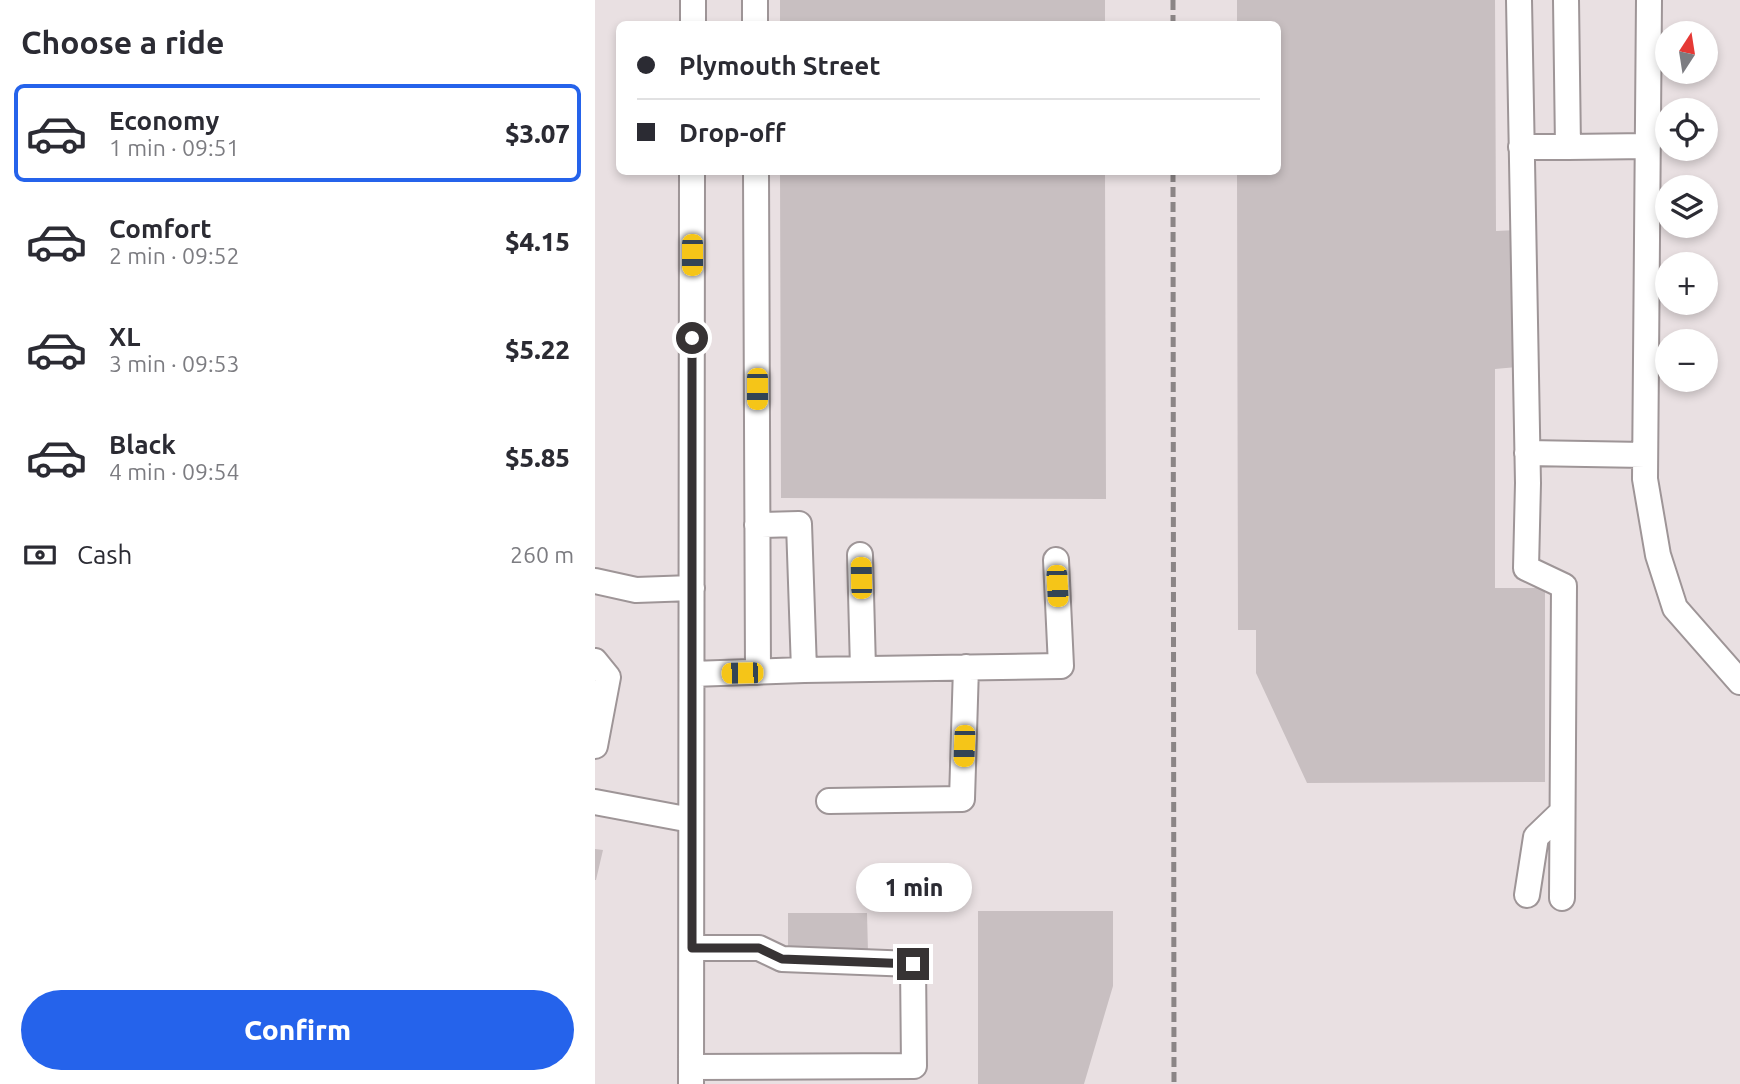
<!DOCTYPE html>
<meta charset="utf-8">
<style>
body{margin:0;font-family:Ubuntu,sans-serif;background:#f7f7f7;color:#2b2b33;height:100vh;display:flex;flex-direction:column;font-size:26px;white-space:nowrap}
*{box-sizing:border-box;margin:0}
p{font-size:23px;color:#7c7c81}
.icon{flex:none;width:38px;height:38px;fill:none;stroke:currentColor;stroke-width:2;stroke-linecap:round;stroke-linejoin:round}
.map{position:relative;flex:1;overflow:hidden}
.side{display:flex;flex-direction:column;background:#fff;width:595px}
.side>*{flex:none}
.banner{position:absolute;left:21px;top:21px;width:665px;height:154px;border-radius:10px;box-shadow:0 4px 10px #0003;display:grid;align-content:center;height:154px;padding:0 21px;background:#fff}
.needle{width:46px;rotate:12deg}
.tools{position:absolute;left:1060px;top:21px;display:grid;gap:14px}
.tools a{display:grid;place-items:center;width:63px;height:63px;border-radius:50%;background:#fff;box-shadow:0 4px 10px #0003;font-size:35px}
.end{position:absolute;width:32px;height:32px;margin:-16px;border:9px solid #373334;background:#fff;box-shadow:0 0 0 4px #fff}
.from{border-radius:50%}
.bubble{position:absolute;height:49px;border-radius:24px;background:#fff;box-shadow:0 4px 10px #0003;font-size:23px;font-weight:800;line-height:49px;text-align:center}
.car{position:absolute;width:21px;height:42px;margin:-21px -10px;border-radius:9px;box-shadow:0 0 5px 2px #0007;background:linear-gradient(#f5c518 24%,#345 0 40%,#f5c518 0 76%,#345 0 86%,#f5c518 0)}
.banner b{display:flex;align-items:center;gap:24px;height:66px;font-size:26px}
.banner b+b{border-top:2px solid #e1e1e2}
.banner i{width:18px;height:18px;background:#2b2b33}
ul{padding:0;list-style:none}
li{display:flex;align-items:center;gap:21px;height:98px;margin:0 14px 10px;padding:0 7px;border:4px solid transparent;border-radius:10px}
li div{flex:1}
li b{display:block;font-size:26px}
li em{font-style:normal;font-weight:800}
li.current{border-color:#2563eb}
li>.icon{width:63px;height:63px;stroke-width:1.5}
h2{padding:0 21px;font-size:32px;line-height:84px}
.pay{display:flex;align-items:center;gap:18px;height:77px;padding:0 21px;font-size:26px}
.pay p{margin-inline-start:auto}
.button{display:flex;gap:14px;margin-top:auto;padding:14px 21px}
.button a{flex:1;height:80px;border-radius:42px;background:#2563eb;color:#fff;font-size:28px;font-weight:800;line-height:80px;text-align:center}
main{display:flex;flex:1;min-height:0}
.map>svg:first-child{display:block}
.building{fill:#c8bfc1}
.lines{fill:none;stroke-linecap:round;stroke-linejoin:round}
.minor-casing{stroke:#9e9597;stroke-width:28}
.minor{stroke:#fff;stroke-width:24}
.rail{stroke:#8b8586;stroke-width:5;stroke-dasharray:10 5;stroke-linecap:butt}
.route{stroke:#373334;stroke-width:9}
</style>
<main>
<section class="side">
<h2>Choose a ride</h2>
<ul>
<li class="current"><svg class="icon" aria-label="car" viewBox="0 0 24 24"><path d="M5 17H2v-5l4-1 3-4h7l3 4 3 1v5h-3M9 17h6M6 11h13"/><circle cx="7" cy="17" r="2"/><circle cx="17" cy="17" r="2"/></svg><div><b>Economy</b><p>1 min · 09:51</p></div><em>$3.07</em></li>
<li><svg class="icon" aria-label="car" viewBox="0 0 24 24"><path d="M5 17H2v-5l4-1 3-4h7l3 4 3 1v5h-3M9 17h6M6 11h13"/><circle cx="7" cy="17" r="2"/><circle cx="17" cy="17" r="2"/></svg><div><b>Comfort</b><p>2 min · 09:52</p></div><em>$4.15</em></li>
<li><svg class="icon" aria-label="car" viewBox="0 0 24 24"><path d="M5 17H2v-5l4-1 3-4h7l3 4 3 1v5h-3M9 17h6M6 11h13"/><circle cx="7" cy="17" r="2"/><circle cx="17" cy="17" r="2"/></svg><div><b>XL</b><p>3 min · 09:53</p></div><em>$5.22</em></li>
<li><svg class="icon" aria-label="car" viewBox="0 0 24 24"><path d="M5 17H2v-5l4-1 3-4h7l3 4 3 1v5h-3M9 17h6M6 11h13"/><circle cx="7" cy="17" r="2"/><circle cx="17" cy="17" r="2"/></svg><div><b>Black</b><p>4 min · 09:54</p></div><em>$5.85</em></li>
</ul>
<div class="pay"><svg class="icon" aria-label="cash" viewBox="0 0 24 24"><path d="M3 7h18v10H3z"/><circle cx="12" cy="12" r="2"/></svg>Cash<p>260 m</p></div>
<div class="button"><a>Confirm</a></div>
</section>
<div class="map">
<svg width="1145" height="1084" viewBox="0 0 1145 1084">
<rect width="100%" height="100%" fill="#e9e0e2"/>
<path class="building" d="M185,0H510V24H185Z
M642,0H900L901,231L922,230V367L900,369V588H950V782L712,783L661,673V630H643L642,172H682V24H642Z
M185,172H510L511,499L186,498Z
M0,849L8,850L1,880H0Z
M383,911H518V986L489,1084H383Z
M193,913H272L273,952H193Z"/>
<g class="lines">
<defs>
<path id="minor" d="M160,0V24
M924,0L933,483L931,568L969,586L967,898
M971,0L973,147L1053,146
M1054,0L1050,479L1063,555L1080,608L1145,682
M98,24V0
M926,147H973
M161,172L163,672
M932,453L1050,455
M265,555L268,669
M0,581L41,590L97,588
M0,661L13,677L0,746
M209,670L466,666L461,560
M97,674L209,670L204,524L162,525
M234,801L367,799L371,667
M0,802L96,820
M932,895L941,837L967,812
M96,1067L319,1066L318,964L187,959L164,948H97
M96,1084L97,172"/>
</defs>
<use href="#minor" class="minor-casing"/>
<use href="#minor" class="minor"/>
<path class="rail" d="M578,0V24
M578,172L579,1084"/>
</g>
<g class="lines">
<path class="route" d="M97,338V948H164L187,959L318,964"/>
</g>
</svg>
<div class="tools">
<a><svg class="needle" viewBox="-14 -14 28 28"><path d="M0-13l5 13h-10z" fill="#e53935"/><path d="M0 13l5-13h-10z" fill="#7c7c81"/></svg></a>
<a><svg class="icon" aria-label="locate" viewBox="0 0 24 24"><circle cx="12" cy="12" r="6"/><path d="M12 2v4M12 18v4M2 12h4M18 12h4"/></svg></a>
<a><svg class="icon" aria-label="layers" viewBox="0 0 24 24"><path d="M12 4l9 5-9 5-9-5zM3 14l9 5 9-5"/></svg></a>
<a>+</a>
<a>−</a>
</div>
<i class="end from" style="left:97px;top:338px"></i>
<i class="end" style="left:318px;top:964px"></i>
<div class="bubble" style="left:261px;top:863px;width:116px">1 min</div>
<i class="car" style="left:97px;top:255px;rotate:180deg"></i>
<i class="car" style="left:162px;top:389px;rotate:180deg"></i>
<i class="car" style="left:266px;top:578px;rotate:359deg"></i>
<i class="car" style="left:462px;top:586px;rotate:177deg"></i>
<i class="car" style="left:147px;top:673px;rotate:269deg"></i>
<i class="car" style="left:369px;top:746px;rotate:182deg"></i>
<div class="banner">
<b><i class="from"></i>Plymouth Street</b>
<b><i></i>Drop-off</b>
</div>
</div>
</main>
